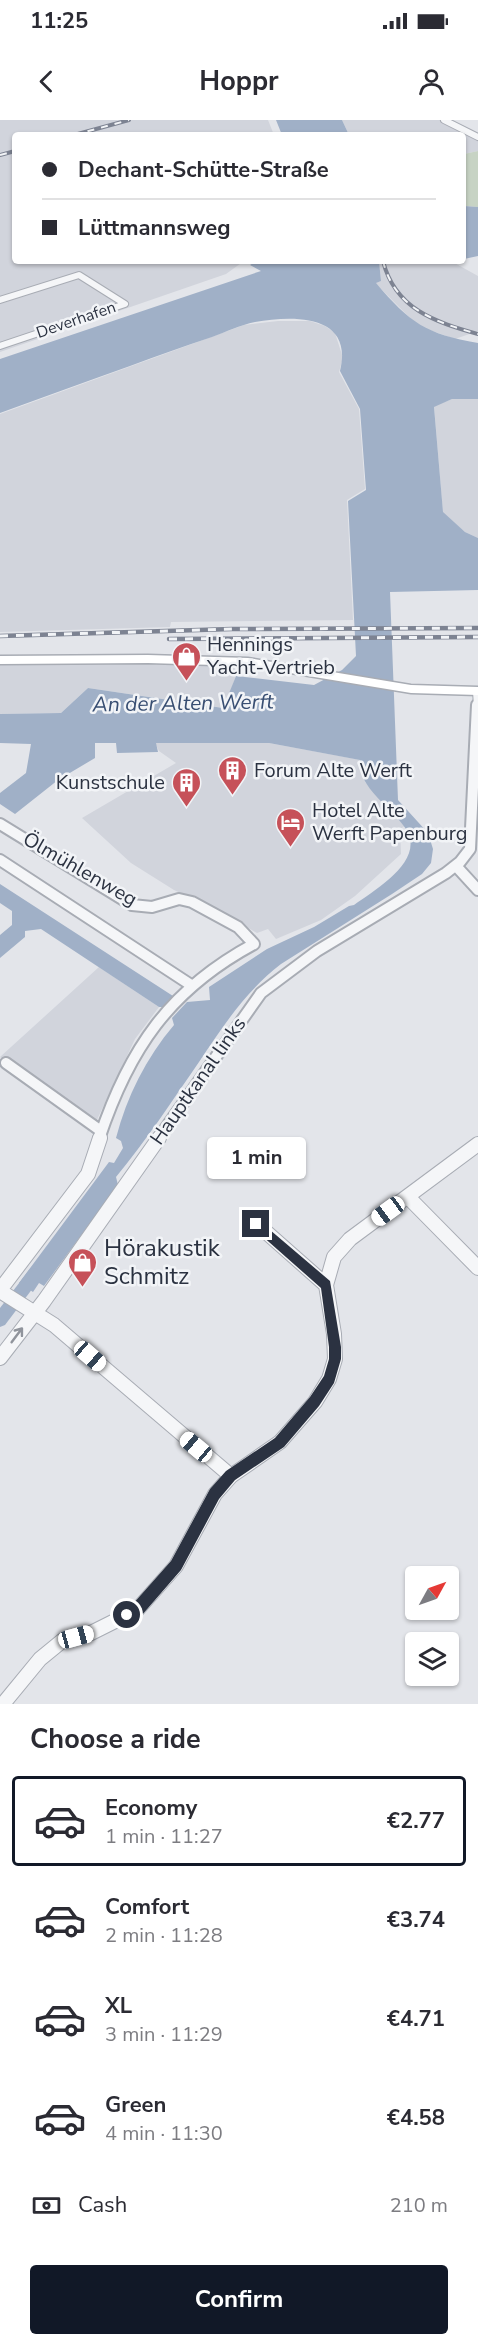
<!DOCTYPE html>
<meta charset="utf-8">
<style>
body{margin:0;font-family:"Nunito Sans",sans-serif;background:#f7f7f7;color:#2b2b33;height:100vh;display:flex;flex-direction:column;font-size:22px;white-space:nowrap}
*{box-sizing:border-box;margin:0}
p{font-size:20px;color:#7c7c81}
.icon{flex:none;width:33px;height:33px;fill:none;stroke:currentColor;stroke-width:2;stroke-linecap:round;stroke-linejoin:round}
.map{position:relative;height:1584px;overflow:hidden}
.details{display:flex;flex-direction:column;background:#fff;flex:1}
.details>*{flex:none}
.guide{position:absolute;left:12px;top:12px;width:454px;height:132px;border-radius:6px;box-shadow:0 2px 4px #0004;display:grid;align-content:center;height:132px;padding:0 30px;background:#fff}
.needle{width:39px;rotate:50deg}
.buttons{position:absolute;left:405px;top:1446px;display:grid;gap:12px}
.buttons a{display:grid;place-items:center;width:54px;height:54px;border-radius:6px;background:#fff;box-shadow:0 2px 4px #0004;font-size:30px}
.end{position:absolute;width:27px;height:27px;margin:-14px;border:8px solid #2b3241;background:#fff;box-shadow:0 0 0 3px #fff}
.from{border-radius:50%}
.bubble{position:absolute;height:42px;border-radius:6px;background:#fff;box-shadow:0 2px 4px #0004;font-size:20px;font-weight:700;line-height:42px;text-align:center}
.car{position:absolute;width:18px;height:36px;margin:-18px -9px;border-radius:8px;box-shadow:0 0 4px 2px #0007;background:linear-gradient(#fff 24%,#345 0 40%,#fff 0 76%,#345 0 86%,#fff 0)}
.guide b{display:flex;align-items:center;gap:21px;height:57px;font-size:22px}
.guide b+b{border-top:2px solid #e1e1e2}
.guide i{width:15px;height:15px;background:#2b2b33}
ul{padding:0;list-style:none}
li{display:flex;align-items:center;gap:18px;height:90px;margin:0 12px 9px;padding:0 18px;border:3px solid transparent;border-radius:6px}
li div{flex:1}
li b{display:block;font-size:22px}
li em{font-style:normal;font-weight:700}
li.active{border-color:#111827}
li>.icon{width:54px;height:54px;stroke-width:1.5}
h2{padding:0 30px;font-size:27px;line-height:72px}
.pay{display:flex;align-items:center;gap:15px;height:66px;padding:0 30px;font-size:22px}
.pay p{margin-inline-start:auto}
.primary-button{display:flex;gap:12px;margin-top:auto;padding:12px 30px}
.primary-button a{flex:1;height:69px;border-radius:6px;background:#111827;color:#fff;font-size:24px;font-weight:700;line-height:69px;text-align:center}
.status{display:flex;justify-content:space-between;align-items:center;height:42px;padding:0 30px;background:#fff;direction:ltr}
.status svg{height:16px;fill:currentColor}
header{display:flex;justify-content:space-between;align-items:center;height:78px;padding:0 30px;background:#fff;font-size:27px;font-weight:700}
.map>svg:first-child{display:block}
.built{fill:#d1d4dc}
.green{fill:#c7d3c4}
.water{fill:#a0b0c7}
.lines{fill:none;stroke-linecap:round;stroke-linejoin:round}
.canal{fill:#a0b0c7;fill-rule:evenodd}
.street-far3-casing{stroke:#a8acb4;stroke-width:8}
.street-far2-casing{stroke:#a8acb4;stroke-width:10}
.street-far1-casing{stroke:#a8acb4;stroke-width:14}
.street-casing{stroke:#a8acb4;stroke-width:16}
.secondary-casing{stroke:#a8acb4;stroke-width:3}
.street-far3{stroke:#f5f6f8;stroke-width:6}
.street-far2{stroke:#f5f6f8;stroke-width:8}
.street-far1{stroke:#f5f6f8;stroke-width:10}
.street{stroke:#f5f6f8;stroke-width:14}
.secondary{fill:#fff;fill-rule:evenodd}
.rail-far1-casing{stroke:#7d8392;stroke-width:4}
.rail-casing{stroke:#7d8392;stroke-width:4.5}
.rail-far1{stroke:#f2f4f7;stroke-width:2;stroke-dasharray:7;stroke-linecap:butt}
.rail{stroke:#f2f4f7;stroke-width:3;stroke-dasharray:8;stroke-linecap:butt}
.oneway{stroke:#90949c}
.route{fill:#2b3241}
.labels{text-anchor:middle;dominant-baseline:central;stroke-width:5;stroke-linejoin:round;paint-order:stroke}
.far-street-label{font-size:16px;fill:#2b3241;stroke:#f2f4f7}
.poi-label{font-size:20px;fill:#2b3241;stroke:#f2f4f7;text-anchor:start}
.street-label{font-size:20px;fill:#2b3241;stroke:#f2f4f7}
.water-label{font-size:21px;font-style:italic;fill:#384e72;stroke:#f2f4f7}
.near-poi-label{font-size:24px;fill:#2b3241;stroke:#f2f4f7;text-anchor:start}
</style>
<div class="status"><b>11:25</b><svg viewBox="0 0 49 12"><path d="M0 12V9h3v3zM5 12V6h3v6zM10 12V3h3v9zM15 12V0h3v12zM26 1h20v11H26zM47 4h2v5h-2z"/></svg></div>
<header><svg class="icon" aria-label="back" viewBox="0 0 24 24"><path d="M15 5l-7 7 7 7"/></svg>Hoppr<svg class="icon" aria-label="person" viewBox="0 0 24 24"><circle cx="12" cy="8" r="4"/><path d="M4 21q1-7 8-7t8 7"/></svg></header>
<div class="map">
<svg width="478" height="1584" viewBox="0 0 478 1584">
<rect width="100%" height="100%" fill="#e3e5ea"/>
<path class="built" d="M0,0H268L274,15H15V141H244L226,154L0,232Z
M342,0H443L478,19V31L464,34V15H349Z
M379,141H451L478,156V211L455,219L418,206L375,163L381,161Z
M278,201H310L325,206L335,213L343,238L339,252L359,289L365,369L347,380L353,500L171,502L170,507L0,512V294L244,205Z
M452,279H478V418L465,412L443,393L434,286Z
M149,543L240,545L224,588L88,568L61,593L0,594V544Z
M155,623H269L361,640L365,662L405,706L400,709L401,734L355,776L321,800L276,819L268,809L257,813L220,791L174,770L131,743L82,698L176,643L159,631Z
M99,847L159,887L135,919L95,1004L0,937Z"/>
<path class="green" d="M478,31V87L464,86V34Z"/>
<path class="water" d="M276,0H342L349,15H282Z
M464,86L478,87V136L464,139Z
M256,141H379L381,161L376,163C410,203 426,214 478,223V279H452L434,287L443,392L465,412L478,418V470L390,472L398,680L428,713L433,729L431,743L422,754L392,774L281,844C246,871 223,906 199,942C172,981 146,1021 116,1057L118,1065L44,1166L39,1163L33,1172L19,1163L109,1042L114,1043L123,1028L121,1021L116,1018C127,976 146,938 174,905L172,898L187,882L210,880L209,867L267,829L314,807L349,786L354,785C378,768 430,738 403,705C392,690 375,678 366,663C362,657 362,647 360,640L269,623H156L158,632L117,633L116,623H95V638L58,660L15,694L0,684V673L26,653L31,624L0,623V594L61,593L88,568L223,588L236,556L314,565L342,550L356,536L348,381L366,370L360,289L340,251C354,194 294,195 255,202C240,205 226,212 212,217C184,226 157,236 130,246C86,262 43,277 0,293V239L261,151L250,145Z
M0,764L173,876L163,887H159L41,809L25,811V817L0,838V815L12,805V791L0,783Z"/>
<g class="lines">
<path class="canal" d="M34,1148L39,1150L41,1155L39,1160L5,1205L0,1207V1188L29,1150Z"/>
<defs>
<path id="street-far3" d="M444,0L478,17
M0,180L79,155L125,184L0,226"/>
<path id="street-far2" d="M477,571L478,586"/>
<path id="street-far1" d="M0,704L132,785L152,787L179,779L192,782L238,807L254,824C169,870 129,929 99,1019
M0,740L191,865
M456,746L478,770
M6,943L101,1011
M158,1019L261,873L317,831L446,753L460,742L470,729L477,585"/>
<path id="street" d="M408,1077L478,1148
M257,1104L326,1165
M0,1170L88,1054L100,1018
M0,1171L54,1205L231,1356
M0,1238L44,1181L159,1018
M3,1584L40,1539L62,1521L91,1513L137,1490L176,1446L215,1374L231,1356L280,1322L315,1282L329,1259L335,1239L334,1214L326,1165L334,1137L350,1119L478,1024"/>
<path id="secondary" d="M148,535L248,538L411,565L478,567V575L411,573L248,546L148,543L0,544V536Z"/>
</defs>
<use href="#street-far3" class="street-far3-casing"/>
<use href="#street-far2" class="street-far2-casing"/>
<use href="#street-far1" class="street-far1-casing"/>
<use href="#street" class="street-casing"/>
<use href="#secondary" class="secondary-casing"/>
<use href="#street-far3" class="street-far3"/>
<use href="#street-far2" class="street-far2"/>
<use href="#street-far1" class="street-far1"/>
<use href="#street" class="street"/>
<use href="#secondary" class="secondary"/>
<defs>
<path id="rail-far1" d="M74,15L129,0
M0,35L15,31
M383,141C395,189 435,202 478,214"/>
<path id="rail" d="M0,516L232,509L478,508
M169,519L478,517"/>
</defs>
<use href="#rail-far1" class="rail-far1-casing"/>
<use href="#rail" class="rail-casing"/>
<use href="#rail-far1" class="rail-far1"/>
<use href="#rail" class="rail"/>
</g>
<defs><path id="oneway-shaft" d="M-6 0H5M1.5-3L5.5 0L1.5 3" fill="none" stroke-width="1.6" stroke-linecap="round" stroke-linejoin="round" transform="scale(1.5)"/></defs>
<use class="oneway" href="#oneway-shaft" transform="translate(17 1215) rotate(-53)"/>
<path class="route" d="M256,1098L330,1161L341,1227V1239L334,1263L319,1286L284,1327L235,1360L219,1379L181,1450L142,1495L127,1502L122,1500L120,1495L122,1490L132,1485L171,1441L210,1369L226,1351L275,1318L310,1277L324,1256L329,1239V1227L321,1168L252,1107V1100Z"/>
<defs>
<symbol id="shop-pin" viewBox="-11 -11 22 30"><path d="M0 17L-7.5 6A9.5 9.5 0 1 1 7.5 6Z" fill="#c65159" stroke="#f2f4f7"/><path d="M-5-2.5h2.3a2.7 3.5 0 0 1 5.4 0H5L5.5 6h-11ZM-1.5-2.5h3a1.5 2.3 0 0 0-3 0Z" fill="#fff"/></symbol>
<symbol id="building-pin" viewBox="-11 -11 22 30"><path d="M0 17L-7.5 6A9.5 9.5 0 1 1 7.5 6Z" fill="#c65159" stroke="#f2f4f7"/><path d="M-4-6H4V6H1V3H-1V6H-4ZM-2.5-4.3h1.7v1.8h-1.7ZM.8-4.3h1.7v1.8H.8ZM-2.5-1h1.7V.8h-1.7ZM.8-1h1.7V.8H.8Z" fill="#fff"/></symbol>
<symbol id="hotel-pin" viewBox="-11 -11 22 30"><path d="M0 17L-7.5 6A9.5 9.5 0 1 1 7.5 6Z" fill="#c65159" stroke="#f2f4f7"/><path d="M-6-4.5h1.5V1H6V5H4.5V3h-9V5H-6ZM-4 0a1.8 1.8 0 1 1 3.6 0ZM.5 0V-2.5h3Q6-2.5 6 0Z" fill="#fff"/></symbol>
</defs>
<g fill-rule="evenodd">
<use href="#shop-pin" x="170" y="520" width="33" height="45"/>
<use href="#building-pin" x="216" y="634" width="33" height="45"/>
<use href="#building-pin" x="170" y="646" width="33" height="45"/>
<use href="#hotel-pin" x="274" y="686" width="33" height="45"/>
<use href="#shop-pin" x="66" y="1126" width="33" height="45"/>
</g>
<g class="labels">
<g class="far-street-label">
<text transform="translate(76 200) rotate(-19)">Deverhafen</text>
</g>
<g class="poi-label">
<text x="207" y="524">Hennings<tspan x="207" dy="23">Yacht-Vertrieb</tspan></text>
<text x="254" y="650">Forum Alte Werft</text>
<text x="165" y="662" text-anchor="end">Kunstschule</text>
<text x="312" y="690">Hotel Alte<tspan x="312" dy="23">Werft Papenburg</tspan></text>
</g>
<g class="street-label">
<text transform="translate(80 749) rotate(30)">Ölmühlenweg</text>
<text transform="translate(198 961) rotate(-55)">Hauptkanal links</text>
</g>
<g class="water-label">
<text transform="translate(183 583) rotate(-1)">An der Alten Werft</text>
</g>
<g class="near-poi-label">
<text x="104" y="1128">Hörakustik<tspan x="104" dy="28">Schmitz</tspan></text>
</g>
</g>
</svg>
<div class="buttons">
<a><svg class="needle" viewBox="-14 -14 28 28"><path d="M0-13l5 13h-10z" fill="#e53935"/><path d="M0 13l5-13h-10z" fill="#7c7c81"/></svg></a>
<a><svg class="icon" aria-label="layers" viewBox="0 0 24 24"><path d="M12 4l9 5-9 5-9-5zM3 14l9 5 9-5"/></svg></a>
</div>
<i class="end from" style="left:127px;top:1495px"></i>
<i class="end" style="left:256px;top:1104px"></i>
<div class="bubble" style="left:207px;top:1017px;width:99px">1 min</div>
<i class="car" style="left:388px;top:1091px;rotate:234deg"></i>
<i class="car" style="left:90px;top:1236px;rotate:131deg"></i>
<i class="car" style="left:196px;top:1327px;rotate:310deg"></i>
<i class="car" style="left:76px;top:1517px;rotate:75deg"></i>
<div class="guide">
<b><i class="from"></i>Dechant-Schütte-Straße</b>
<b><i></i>Lüttmannsweg</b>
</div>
</div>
<section class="details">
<h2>Choose a ride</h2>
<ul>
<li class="active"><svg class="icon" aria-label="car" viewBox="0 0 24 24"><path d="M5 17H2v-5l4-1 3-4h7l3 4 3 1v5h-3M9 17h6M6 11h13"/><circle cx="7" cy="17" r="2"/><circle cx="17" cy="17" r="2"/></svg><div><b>Economy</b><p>1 min · 11:27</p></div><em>€2.77</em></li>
<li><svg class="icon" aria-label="car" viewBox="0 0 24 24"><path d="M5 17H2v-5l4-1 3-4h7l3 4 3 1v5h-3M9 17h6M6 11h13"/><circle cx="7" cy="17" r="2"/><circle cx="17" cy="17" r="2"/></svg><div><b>Comfort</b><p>2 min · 11:28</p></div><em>€3.74</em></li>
<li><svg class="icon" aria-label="car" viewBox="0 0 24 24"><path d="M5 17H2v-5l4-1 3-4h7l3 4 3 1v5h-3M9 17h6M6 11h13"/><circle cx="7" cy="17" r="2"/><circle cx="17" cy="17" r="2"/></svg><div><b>XL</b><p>3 min · 11:29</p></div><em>€4.71</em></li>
<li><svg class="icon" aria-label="car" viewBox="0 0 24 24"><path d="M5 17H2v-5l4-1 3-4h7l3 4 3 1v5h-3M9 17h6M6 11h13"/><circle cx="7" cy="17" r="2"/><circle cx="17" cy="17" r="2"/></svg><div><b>Green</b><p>4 min · 11:30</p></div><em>€4.58</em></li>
</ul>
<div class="pay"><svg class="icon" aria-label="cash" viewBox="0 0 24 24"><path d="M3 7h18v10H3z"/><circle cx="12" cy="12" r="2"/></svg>Cash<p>210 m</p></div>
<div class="primary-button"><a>Confirm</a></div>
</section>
